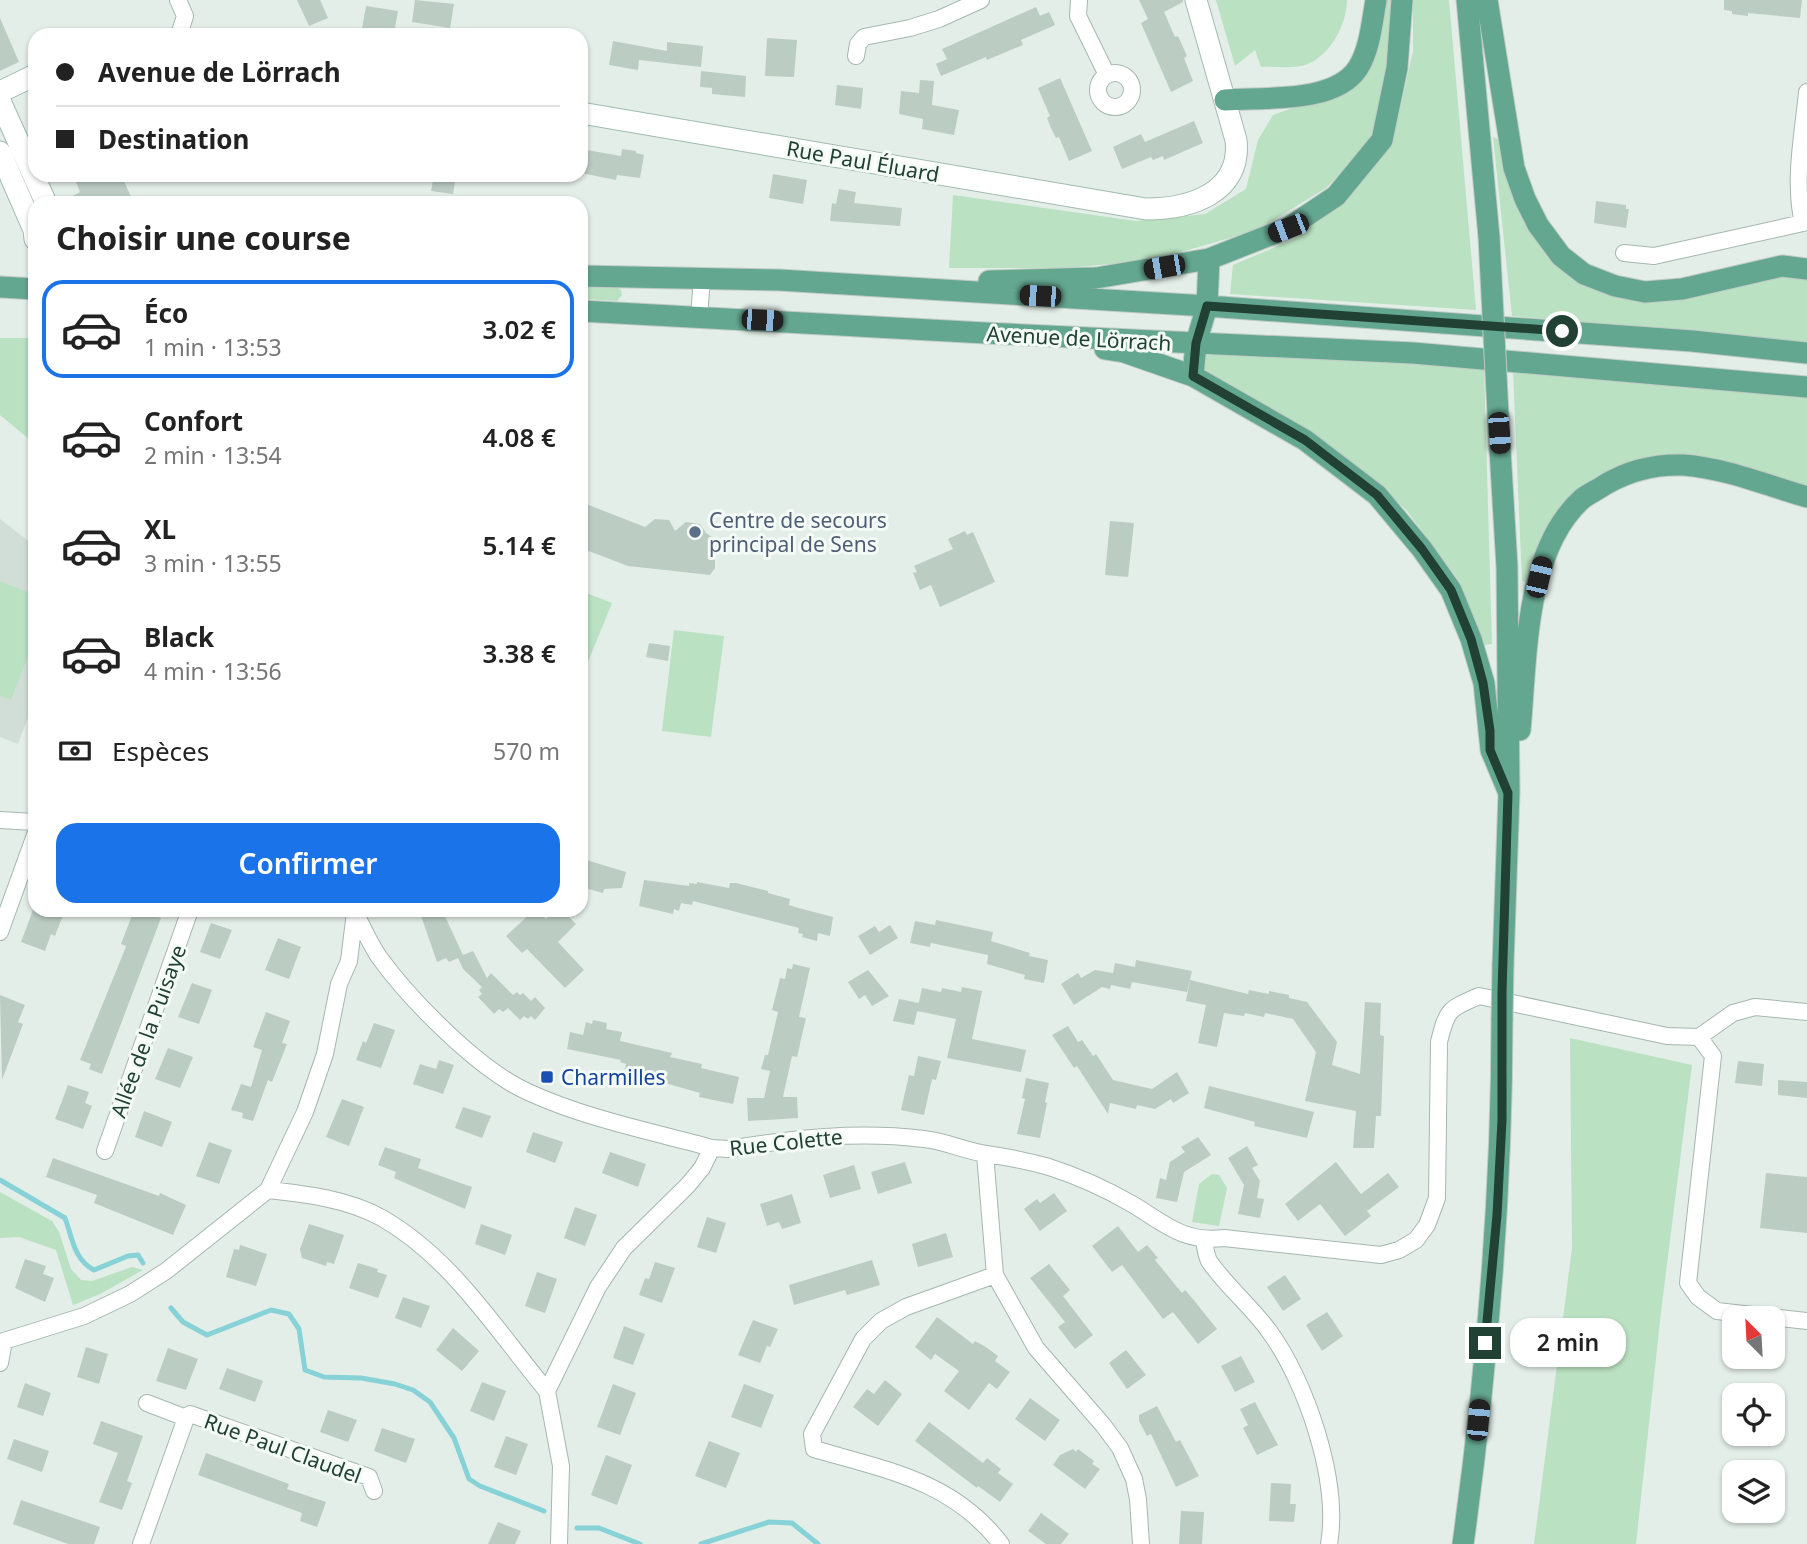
<!DOCTYPE html>
<html lang="fr">
<meta charset="utf-8">
<style>
body{margin:0;font-family:"Noto Sans",sans-serif;background:#f2f2f2;color:#222;height:100vh;display:flex;flex-direction:column;font-size:26px;white-space:nowrap}
*{box-sizing:border-box;margin:0}
p{font-size:23px;color:#767676}
.icon{flex:none;width:38px;height:38px;fill:none;stroke:currentColor;stroke-width:2;stroke-linecap:round;stroke-linejoin:round}
.map{position:relative;flex:1;overflow:hidden}
.drawer{position:absolute;left:28px;top:196px;width:560px;height:721px;display:flex;flex-direction:column;background:#fff;border-radius:21px;box-shadow:0 2px 5px #0004}
.drawer>*{flex:none}
.banner{position:absolute;left:28px;top:28px;width:560px;height:154px;border-radius:21px;box-shadow:0 2px 5px #0004;display:grid;align-content:center;height:154px;padding:0 28px;background:#fff}
.needle{width:46px;rotate:336deg}
.buttons{position:absolute;left:1722px;top:1306px;display:grid;gap:14px}
.buttons a{display:grid;place-items:center;width:63px;height:63px;border-radius:14px;background:#fff;box-shadow:0 2px 5px #0004;font-size:35px}
.end{position:absolute;width:32px;height:32px;margin:-16px;border:9px solid #214135;background:#fff;box-shadow:0 0 0 4px #fff}
.from{border-radius:50%}
.bubble{position:absolute;height:49px;border-radius:21px;background:#fff;box-shadow:0 2px 5px #0004;font-size:23px;font-weight:600;line-height:49px;text-align:center}
.car{position:absolute;width:21px;height:42px;margin:-21px -10px;border-radius:9px;box-shadow:0 0 5px 2px #0007;background:linear-gradient(#222 24%,#8ab4d8 0 40%,#222 0 76%,#8ab4d8 0 86%,#222 0)}
.banner b{display:flex;align-items:center;gap:24px;height:66px;font-size:26px}
.banner b+b{border-top:2px solid #e0e0e0}
.banner i{width:18px;height:18px;background:#222}
ul{padding:0;list-style:none}
li{display:flex;align-items:center;gap:21px;height:98px;margin:0 14px 10px;padding:0 14px;border:4px solid transparent;border-radius:21px}
li div{flex:1}
li b{display:block;font-size:26px}
li em{font-style:normal;font-weight:600}
li.active{border-color:#1a73e8}
li>.icon{width:63px;height:63px;stroke-width:1.5}
h2{padding:0 28px;font-size:32px;line-height:84px}
.pay{display:flex;align-items:center;gap:18px;height:77px;padding:0 28px;font-size:26px}
.pay p{margin-inline-start:auto}
.button{display:flex;gap:14px;margin-top:auto;padding:14px 28px}
.button a{flex:1;height:80px;border-radius:21px;background:#1a73e8;color:#fff;font-size:28px;font-weight:600;line-height:80px;text-align:center}
.map>svg:first-child{display:block}
.built{fill:#d1ded7}
.green{fill:#bae1c1}
.lines{fill:none;stroke-linecap:round;stroke-linejoin:round}
.stream{stroke:#86d2d7;stroke-width:5}
.building{fill:#bbccc3}
.street-casing{stroke:#a5b7af;stroke-width:18}
.secondary-casing{stroke:#a0bbaf;stroke-width:23}
.primary-casing{stroke:#c1cac6;stroke-width:23}
.street{stroke:#fff;stroke-width:16}
.secondary{stroke:#fff;stroke-width:21}
.primary{stroke:#64a790;stroke-width:21}
.primary-bridge-casing{stroke:#c1cac6;stroke-width:23;stroke-linecap:butt}
.primary-bridge{stroke:#64a790;stroke-width:21}
.route{stroke:#214135;stroke-width:9}
.service-dot{fill:#5c6f8a;stroke:#f4faf6;stroke-width:2.5}
.transit-dot{fill:#1a4fb4;stroke:#f4faf6;stroke-width:2.5}
.labels{text-anchor:middle;dominant-baseline:central;stroke-width:6;stroke-linejoin:round;paint-order:stroke}
.street-label{font-size:21px;fill:#214135;stroke:#f4faf6}
.service-label{font-size:21px;fill:#4e5e75;stroke:#f4faf6;text-anchor:start}
.transit-label{font-size:21px;fill:#164399;stroke:#f4faf6;text-anchor:start}
</style>
<div class="map">
<svg width="1807" height="1544" viewBox="0 0 1807 1544">
<rect width="100%" height="100%" fill="#e3eee8"/>
<path class="built" d="M0,519L35,546V705L33,704L18,744L0,737Z"/>
<path class="green" d="M1216,0H1347C1347,24 1330,57 1305,65C1293,69 1274,66 1261,67L1255,50L1235,66Z
M1385,0H1393L1387,92L1369,145L1326,188L1257,230L1154,260L1067,268H949L953,195L1136,221L1205,214L1246,189L1258,140L1273,115L1353,86Z
M1413,0H1449L1476,310L1230,294L1233,265L1294,239L1347,200L1392,144L1413,51Z
M1493,137L1500,140L1525,224L1564,269L1605,290L1773,274L1807,278V342L1512,316Z
M581,286H616L621,290L622,295L617,301L581,299Z
M0,338H35V444L0,415Z
M1204,350L1484,368L1492,644L1484,645L1457,578L1407,511L1381,486L1212,382L1205,369Z
M1513,370L1807,397V489L1684,458L1556,515L1536,552L1527,582L1522,581Z
M0,581L35,595V638L11,700L0,696Z
M581,591L612,603L581,679Z
M674,630L724,636L711,737L662,731Z
M1570,1038L1692,1065L1661,1312L1636,1544H1534L1572,1248Z
M1212,1174L1219,1175L1227,1188L1219,1226L1192,1222L1199,1184Z
M0,1192L52,1221L59,1232L71,1269L81,1280L92,1281L132,1267L143,1270L100,1294L73,1305L56,1250L19,1237L0,1238Z"/>
<g class="lines">
<path class="stream" d="M0,1180L65,1218C72,1237 74,1260 94,1270L128,1256L138,1255L143,1263
M171,1308L183,1322L207,1335L271,1310L289,1314L299,1329L305,1370L324,1377L361,1378L395,1384L413,1390L430,1402L454,1438L469,1479L480,1486L544,1511
M577,1528H599L640,1544
M701,1544L769,1522L792,1523L818,1544"/>
</g>
<path class="building" d="M297,0H320L328,18L309,26Z
M415,0L454,4L450,28L412,22Z
M1139,0H1183V2L1164,12L1175,37L1178,36L1187,56L1184,58L1193,81L1171,92L1141,23L1148,19Z
M1724,0H1802L1800,18L1748,13V16L1732,14V11L1724,10Z
M366,6L398,11L394,33L362,28Z
M1036,7L1040,16L1049,12L1055,25L1021,40L1023,45L987,60L986,57L941,76L936,64L947,59L942,49Z
M0,18L19,62L0,71Z
M767,38L797,40L794,77L765,76Z
M613,41L667,51V42L703,46L701,67L639,60L638,70L609,65Z
M701,71L746,76L745,97L712,94V88L700,87Z
M1060,78L1092,151L1069,161L1059,137L1056,138L1051,128L1047,118L1050,116L1038,88Z
M920,80L934,81L932,105L959,110L954,135L922,129L923,119L899,114L901,91L919,93Z
M837,85L863,88L861,109L835,105Z
M1194,121L1203,143L1164,160L1163,156L1153,160L1151,157L1122,169L1113,147L1141,134L1145,142Z
M581,149L621,156L622,149L636,151V153L644,155L640,178L617,175L616,180L581,173Z
M773,174L807,180L803,204L769,198Z
M73,175H121L134,203H59L80,192Z
M434,175H456L453,194L431,191Z
M839,189L856,192L854,203L902,208L900,226L830,221L832,203L836,204Z
M1596,201L1626,205V209H1629L1626,228L1594,223Z
M581,502L645,527L655,519L669,520L675,531L686,522L700,524L706,533L715,539V568L710,575L628,566L581,548Z
M1110,521L1134,523L1128,577L1105,575Z
M965,531L967,535L973,532L995,582L940,607L931,585L920,590L913,573L917,572L914,566L953,549L948,539Z
M649,643L670,646L668,661L646,657Z
M583,859L626,872L622,888L604,889L603,893L581,887Z
M644,880L689,886V883L697,884V882L729,888L730,883H736L768,891V893L790,899L789,905L795,907L833,917L830,936L818,933L817,941L802,937L803,934L798,933L799,928L693,901L692,905L681,903L679,911L674,909L673,914L639,906Z
M33,910H65L55,936L51,934L45,951L21,942Z
M134,910L161,918L102,1074L89,1069L91,1064L80,1060L125,949L126,946L121,944Z
M419,910H442L463,955L473,951L487,978L491,973L513,995L517,992L520,995L523,993L531,1001L535,997L545,1008L535,1020L531,1016L528,1019L524,1016L520,1020L508,1008L503,1012L499,1009L494,1014L478,997L482,994L479,990L482,987L463,969L458,958L449,962L446,958L437,962Z
M534,910H537L546,919L556,910H569L568,916L576,924L558,942L584,970L565,988L527,949L522,953L506,936Z
M936,920L993,932L991,941L1030,953L1029,956L1048,960L1044,983L1024,979L1025,975L987,964L988,955L931,943L930,947L910,943L915,921L935,925Z
M211,923L232,930L220,959L200,952Z
M890,925L898,938L870,955L858,936L875,926L879,932Z
M278,938L301,947L289,979L265,970Z
M1136,960L1192,971L1187,992L1132,982L1130,989L1111,985L1110,989L1102,987L1074,1005L1061,984L1078,973L1081,978L1095,970L1113,973L1115,963L1135,967Z
M793,964L810,968L799,1017L806,1018L797,1057L792,1056L783,1097H797L798,1118L748,1121L747,1098H764L770,1071L761,1069L765,1055H768L778,1012L772,1010L780,978L785,979L787,968L792,969Z
M868,970L889,996L872,1006L865,995L859,999L848,982Z
M1190,980L1248,994L1249,990L1269,994V991L1289,995V998L1307,1002L1337,1042L1332,1065L1360,1074L1365,1002L1381,1003L1380,1035L1384,1036L1381,1116H1376L1374,1148H1353L1356,1111L1305,1101L1316,1052L1293,1019L1265,1013L1264,1017L1245,1013L1244,1016L1224,1013L1217,1047L1198,1043L1206,1005L1186,1001Z
M192,983L212,990L199,1024L178,1017Z
M962,987L982,991L972,1039L1026,1050L1021,1072L947,1058L956,1019L917,1011L922,988L941,992L942,988L961,992Z
M0,995L25,1005L18,1022L23,1024L2,1080Z
M899,999L919,1003L914,1025L893,1021Z
M266,1012L290,1021L282,1043L287,1044L272,1082L268,1080L253,1121L242,1118L243,1113L231,1110L241,1084L251,1087L262,1050L253,1047Z
M593,1020L607,1023L606,1029L622,1032L620,1041L672,1053L670,1057L702,1064L701,1068L739,1077L733,1104L699,1097L700,1093L665,1083L666,1079L625,1069L626,1064L620,1062L621,1060L567,1049L570,1032L583,1035L586,1022L592,1024Z
M374,1023L395,1030L381,1068L356,1060L363,1041L366,1043Z
M1068,1026L1078,1042L1082,1040L1093,1056L1096,1054L1113,1080L1152,1089L1177,1072L1189,1093L1173,1103L1171,1099L1155,1109L1137,1105L1136,1109L1110,1103L1108,1114L1077,1066L1074,1068L1052,1035Z
M168,1048L193,1057L180,1088L155,1079Z
M918,1056L941,1061L936,1080L932,1079L924,1115L901,1110L909,1075L914,1076Z
M439,1060L454,1065L443,1094L413,1084L420,1064L436,1069Z
M1738,1061L1764,1064L1762,1086L1735,1083Z
M1026,1078L1049,1083L1045,1102L1047,1103L1040,1138L1017,1134L1025,1099L1022,1098Z
M1778,1080L1807,1082V1098L1778,1095Z
M68,1085L89,1092L85,1103L92,1106L83,1129L55,1119Z
M1209,1086L1314,1112L1307,1138L1254,1126L1255,1122L1204,1108Z
M342,1099L364,1107L349,1146L326,1137Z
M463,1107L491,1116L482,1138L455,1128Z
M144,1111L172,1122L162,1147L135,1137Z
M533,1132L563,1142L555,1163L526,1152Z
M1198,1137L1211,1155L1184,1172L1177,1202L1156,1198L1160,1178L1166,1180L1170,1162L1185,1152L1181,1147Z
M209,1142L232,1150L219,1184L196,1176Z
M1247,1146L1258,1165L1252,1168L1260,1181L1257,1198L1264,1199L1260,1218L1238,1214L1244,1185L1228,1158Z
M385,1147L421,1159L418,1168L472,1187L465,1209L394,1178L396,1172L378,1165Z
M610,1152L646,1164L638,1187L602,1173Z
M53,1158L159,1196L160,1193L186,1205L173,1235L94,1203L97,1195L46,1177Z
M905,1162L912,1183L878,1194L871,1172Z
M1336,1162L1361,1194L1388,1173L1399,1187L1367,1211L1371,1216L1345,1236L1320,1204L1298,1221L1285,1204Z
M854,1165L861,1189L830,1198L823,1175Z
M1766,1173L1807,1177V1233L1760,1228Z
M1054,1193L1067,1211L1040,1231L1024,1209L1037,1199L1040,1203Z
M792,1194L801,1223L782,1229L779,1222L767,1226L760,1204Z
M575,1207L597,1215L585,1246L564,1238Z
M707,1217L726,1223L716,1253L697,1247Z
M309,1224L344,1235L334,1264L327,1262L326,1266L302,1258L300,1249Z
M481,1224L512,1235L505,1255L475,1244Z
M1118,1226L1138,1252L1147,1245L1158,1258L1155,1260L1182,1293L1185,1290L1192,1298L1217,1329L1198,1344L1173,1312L1163,1319L1122,1265L1112,1272L1092,1246Z
M946,1233L953,1257L918,1267L912,1244Z
M240,1245L267,1254L256,1286L226,1277L234,1249L239,1250Z
M25,1259L46,1266L43,1274L54,1278L45,1302L15,1288Z
M872,1260L880,1285L847,1295L845,1290L794,1305L789,1285Z
M655,1262L675,1268L662,1303L639,1295L645,1278L649,1279Z
M358,1263L378,1269L377,1272L387,1275L378,1298L349,1288Z
M1049,1264L1070,1290L1063,1296L1093,1335L1075,1349L1058,1327L1065,1322L1030,1278Z
M537,1272L557,1279L545,1313L525,1306Z
M1285,1275L1301,1299L1283,1311L1267,1287Z
M403,1297L430,1306L421,1328L395,1318Z
M1327,1312L1343,1336L1322,1351L1306,1325Z
M937,1317L973,1344L975,1341L986,1347L998,1356L995,1361L1010,1372L997,1389L989,1383L969,1410L944,1391L959,1371L935,1354L931,1360L915,1347Z
M753,1320L778,1329L770,1347L767,1346L760,1363L738,1355Z
M624,1326L645,1334L633,1365L613,1358Z
M453,1328L479,1351L462,1371L436,1350Z
M86,1347L108,1354L99,1384L77,1377Z
M168,1348L198,1359L186,1390L156,1381Z
M1126,1350L1146,1375L1127,1389L1109,1363Z
M1241,1356L1255,1382L1235,1392L1221,1366Z
M227,1368L263,1381L255,1402L219,1389Z
M885,1380L902,1394L878,1426L853,1407L867,1389L874,1394Z
M482,1382L506,1391L494,1421L470,1411Z
M25,1383L51,1393L43,1416L17,1407Z
M613,1384L636,1393L620,1435L597,1427Z
M744,1384L774,1395L761,1428L731,1417Z
M1030,1398L1060,1420L1045,1441L1015,1419Z
M1255,1402L1278,1445L1257,1455L1243,1428L1248,1425L1240,1409Z
M1157,1406L1176,1442L1180,1440L1199,1476L1176,1487L1151,1434L1147,1436L1139,1421V1415Z
M328,1410L357,1420L348,1442L320,1432Z
M101,1421L143,1436L127,1481L132,1483L122,1510L99,1502L118,1453L93,1444Z
M929,1422L983,1463L987,1458L1001,1469L998,1473L1013,1484L1000,1502L978,1486L977,1488L915,1441Z
M382,1428L415,1439L406,1463L374,1451Z
M506,1436L528,1444L516,1475L494,1467Z
M14,1439L49,1451L42,1472L7,1459Z
M709,1441L740,1453L726,1488L695,1476Z
M1073,1449L1076,1452L1078,1449L1094,1461L1092,1464L1100,1469L1085,1489L1053,1465L1060,1455Z
M206,1453L289,1484L287,1489L326,1502L317,1527L300,1521L302,1513L198,1475Z
M606,1455L632,1465L617,1505L591,1495Z
M1271,1483L1291,1484L1290,1504H1296L1294,1522L1269,1521Z
M21,1500L100,1527L94,1544H68L13,1524Z
M1181,1511L1204,1512L1202,1544H1179Z
M1041,1513L1069,1534L1061,1544H1046L1028,1531Z
M498,1522L521,1531L515,1544H488Z"/>
<g class="lines">
<defs>
<path id="street" d="M178,0L185,16L179,35
M1079,0L1078,16L1107,75
M856,56L858,44L864,37L910,28L939,19L981,0
M1098 90a17 17 0 1 1 34 0a17 17 0 1 1-34 0Z
M1624,253L1654,256L1803,223C1793,181 1803,135 1807,92
M699,316L702,279
M0,820L35,822
M354,910C362,926 369,942 379,957C411,1001 479,1070 528,1092C587,1119 650,1131 712,1148L728,1149C796,1138 856,1131 924,1139C945,1141 965,1151 986,1154C1007,1157 1028,1161 1049,1167C1077,1176 1106,1189 1132,1204C1164,1223 1183,1243 1224,1238L1381,1255L1399,1250L1416,1240L1427,1225L1437,1198L1439,1042C1447,1009 1449,1009 1479,996L1667,1036L1699,1037
M0,932L35,835
M1699,1037L1713,1056L1688,1283L1698,1297L1717,1311L1807,1321
M1699,1037L1733,1013L1755,1007L1807,1012
M105,1151L190,910
M985,1154L995,1275L1036,1348L1103,1425L1120,1448L1134,1479L1138,1499L1141,1544
M268,1190C306,1194 348,1199 382,1218C453,1259 496,1330 547,1391
M1204,1240C1205,1247 1206,1255 1209,1261C1226,1286 1251,1306 1269,1331C1306,1381 1340,1481 1329,1544
M995,1275L906,1307L881,1321L863,1339L812,1434L814,1449C886,1470 953,1481 1001,1544
M0,1363L4,1341L84,1316L130,1294L166,1271L268,1190L305,1112L325,1054L339,984L349,961L355,912
M147,1403L186,1418L190,1414L369,1477L374,1491
M141,1544L186,1418
M559,1544L561,1466L547,1391L598,1287L624,1248L688,1185L702,1168L712,1148"/>
<path id="secondary" d="M0,92L35,75
M0,101L46,203
M581,113L1146,209C1190,209 1242,193 1236,140L1196,0
M0,152L34,230L35,239"/>
<path id="primary" d="M1467,0L1489,237
M1487,0L1514,168L1525,199L1538,225L1561,256L1584,274L1615,286L1645,292L1682,289L1782,266L1807,269
M1225,100C1263,97 1335,104 1358,68C1370,49 1372,22 1376,0
M581,276L779,280L1207,306L1692,341L1807,353
M989,281L1096,278L1209,259L1288,228L1336,196L1382,140L1397,68L1402,0
M0,287L35,289
M581,311L985,333L1413,353L1807,387
M1105,349L1124,352L1193,376L1305,440L1377,495L1422,549L1451,590L1471,639L1484,683L1491,750L1509,793
M1193,376L1196,343L1207,306L1209,259
M1499,433L1507,567L1509,793L1503,965
M1520,730C1527,658 1524,550 1583,498C1590,493 1599,489 1606,484C1630,470 1655,464 1683,465C1725,468 1766,485 1807,497
M1463,1544C1487,1370 1502,1194 1502,1019"/>
</defs>
<use href="#street" class="street-casing"/>
<use href="#secondary" class="secondary-casing"/>
<use href="#primary" class="primary-casing"/>
<use href="#street" class="street"/>
<use href="#secondary" class="secondary"/>
<use href="#primary" class="primary"/>
<defs>
<path id="primary-bridge" d="M1489,237L1499,433
M1502,1019L1503,965"/>
</defs>
<use href="#primary-bridge" class="primary-bridge-casing"/>
<use href="#primary-bridge" class="primary-bridge"/>
</g>
<g class="lines">
<path class="route" d="M1485,1343L1497,1215L1502,1120V992L1508,793L1490,750V731L1483,683L1471,639L1451,590L1422,549L1377,495L1305,440L1193,376L1196,343L1207,306L1562,331"/>
</g>
<circle class="service-dot" cx="695" cy="532" r="7"/>
<rect class="transit-dot" x="540" y="1070" width="14" height="14" rx="3.5"/>
<g class="labels">
<g class="street-label">
<text transform="translate(863 161) rotate(10)">Rue Paul Éluard</text>
<text transform="translate(1079 338) rotate(3)">Avenue de Lörrach</text>
<text transform="translate(148 1031) rotate(-70)">Allée de la Puisaye</text>
<text transform="translate(786 1142) rotate(-6)">Rue Colette</text>
<text transform="translate(283 1448) rotate(20)">Rue Paul Claudel</text>
</g>
<g class="service-label">
<text x="709" y="520">Centre de secours<tspan x="709" dy="24">principal de Sens</tspan></text>
</g>
<g class="transit-label">
<text x="561" y="1077">Charmilles</text>
</g>
</g>
</svg>
<div class="buttons">
<a><svg class="needle" viewBox="-14 -14 28 28"><path d="M0-13l5 13h-10z" fill="#e53935"/><path d="M0 13l5-13h-10z" fill="#767676"/></svg></a>
<a><svg class="icon" aria-label="locate" viewBox="0 0 24 24"><circle cx="12" cy="12" r="6"/><path d="M12 2v4M12 18v4M2 12h4M18 12h4"/></svg></a>
<a><svg class="icon" aria-label="layers" viewBox="0 0 24 24"><path d="M12 4l9 5-9 5-9-5zM3 14l9 5 9-5"/></svg></a>
</div>
<i class="end from" style="left:1562px;top:331px"></i>
<i class="end" style="left:1485px;top:1343px"></i>
<div class="bubble" style="left:1510px;top:1318px;width:116px">2 min</div>
<i class="car" style="left:1288px;top:228px;rotate:249deg"></i>
<i class="car" style="left:1164px;top:267px;rotate:260deg"></i>
<i class="car" style="left:1040px;top:296px;rotate:273deg"></i>
<i class="car" style="left:762px;top:320px;rotate:93deg"></i>
<i class="car" style="left:1499px;top:433px;rotate:176deg"></i>
<i class="car" style="left:1539px;top:577px;rotate:13deg"></i>
<i class="car" style="left:1478px;top:1420px;rotate:5deg"></i>
<div class="banner">
<b><i class="from"></i>Avenue de Lörrach</b>
<b><i></i>Destination</b>
</div>
<section class="drawer">
<h2>Choisir une course</h2>
<ul>
<li class="active"><svg class="icon" aria-label="car" viewBox="0 0 24 24"><path d="M5 17H2v-5l4-1 3-4h7l3 4 3 1v5h-3M9 17h6M6 11h13"/><circle cx="7" cy="17" r="2"/><circle cx="17" cy="17" r="2"/></svg><div><b>Éco</b><p>1 min · 13:53</p></div><em>3.02 €</em></li>
<li><svg class="icon" aria-label="car" viewBox="0 0 24 24"><path d="M5 17H2v-5l4-1 3-4h7l3 4 3 1v5h-3M9 17h6M6 11h13"/><circle cx="7" cy="17" r="2"/><circle cx="17" cy="17" r="2"/></svg><div><b>Confort</b><p>2 min · 13:54</p></div><em>4.08 €</em></li>
<li><svg class="icon" aria-label="car" viewBox="0 0 24 24"><path d="M5 17H2v-5l4-1 3-4h7l3 4 3 1v5h-3M9 17h6M6 11h13"/><circle cx="7" cy="17" r="2"/><circle cx="17" cy="17" r="2"/></svg><div><b>XL</b><p>3 min · 13:55</p></div><em>5.14 €</em></li>
<li><svg class="icon" aria-label="car" viewBox="0 0 24 24"><path d="M5 17H2v-5l4-1 3-4h7l3 4 3 1v5h-3M9 17h6M6 11h13"/><circle cx="7" cy="17" r="2"/><circle cx="17" cy="17" r="2"/></svg><div><b>Black</b><p>4 min · 13:56</p></div><em>3.38 €</em></li>
</ul>
<div class="pay"><svg class="icon" aria-label="cash" viewBox="0 0 24 24"><path d="M3 7h18v10H3z"/><circle cx="12" cy="12" r="2"/></svg>Espèces<p>570 m</p></div>
<div class="button"><a>Confirmer</a></div>
</section>
</div>
